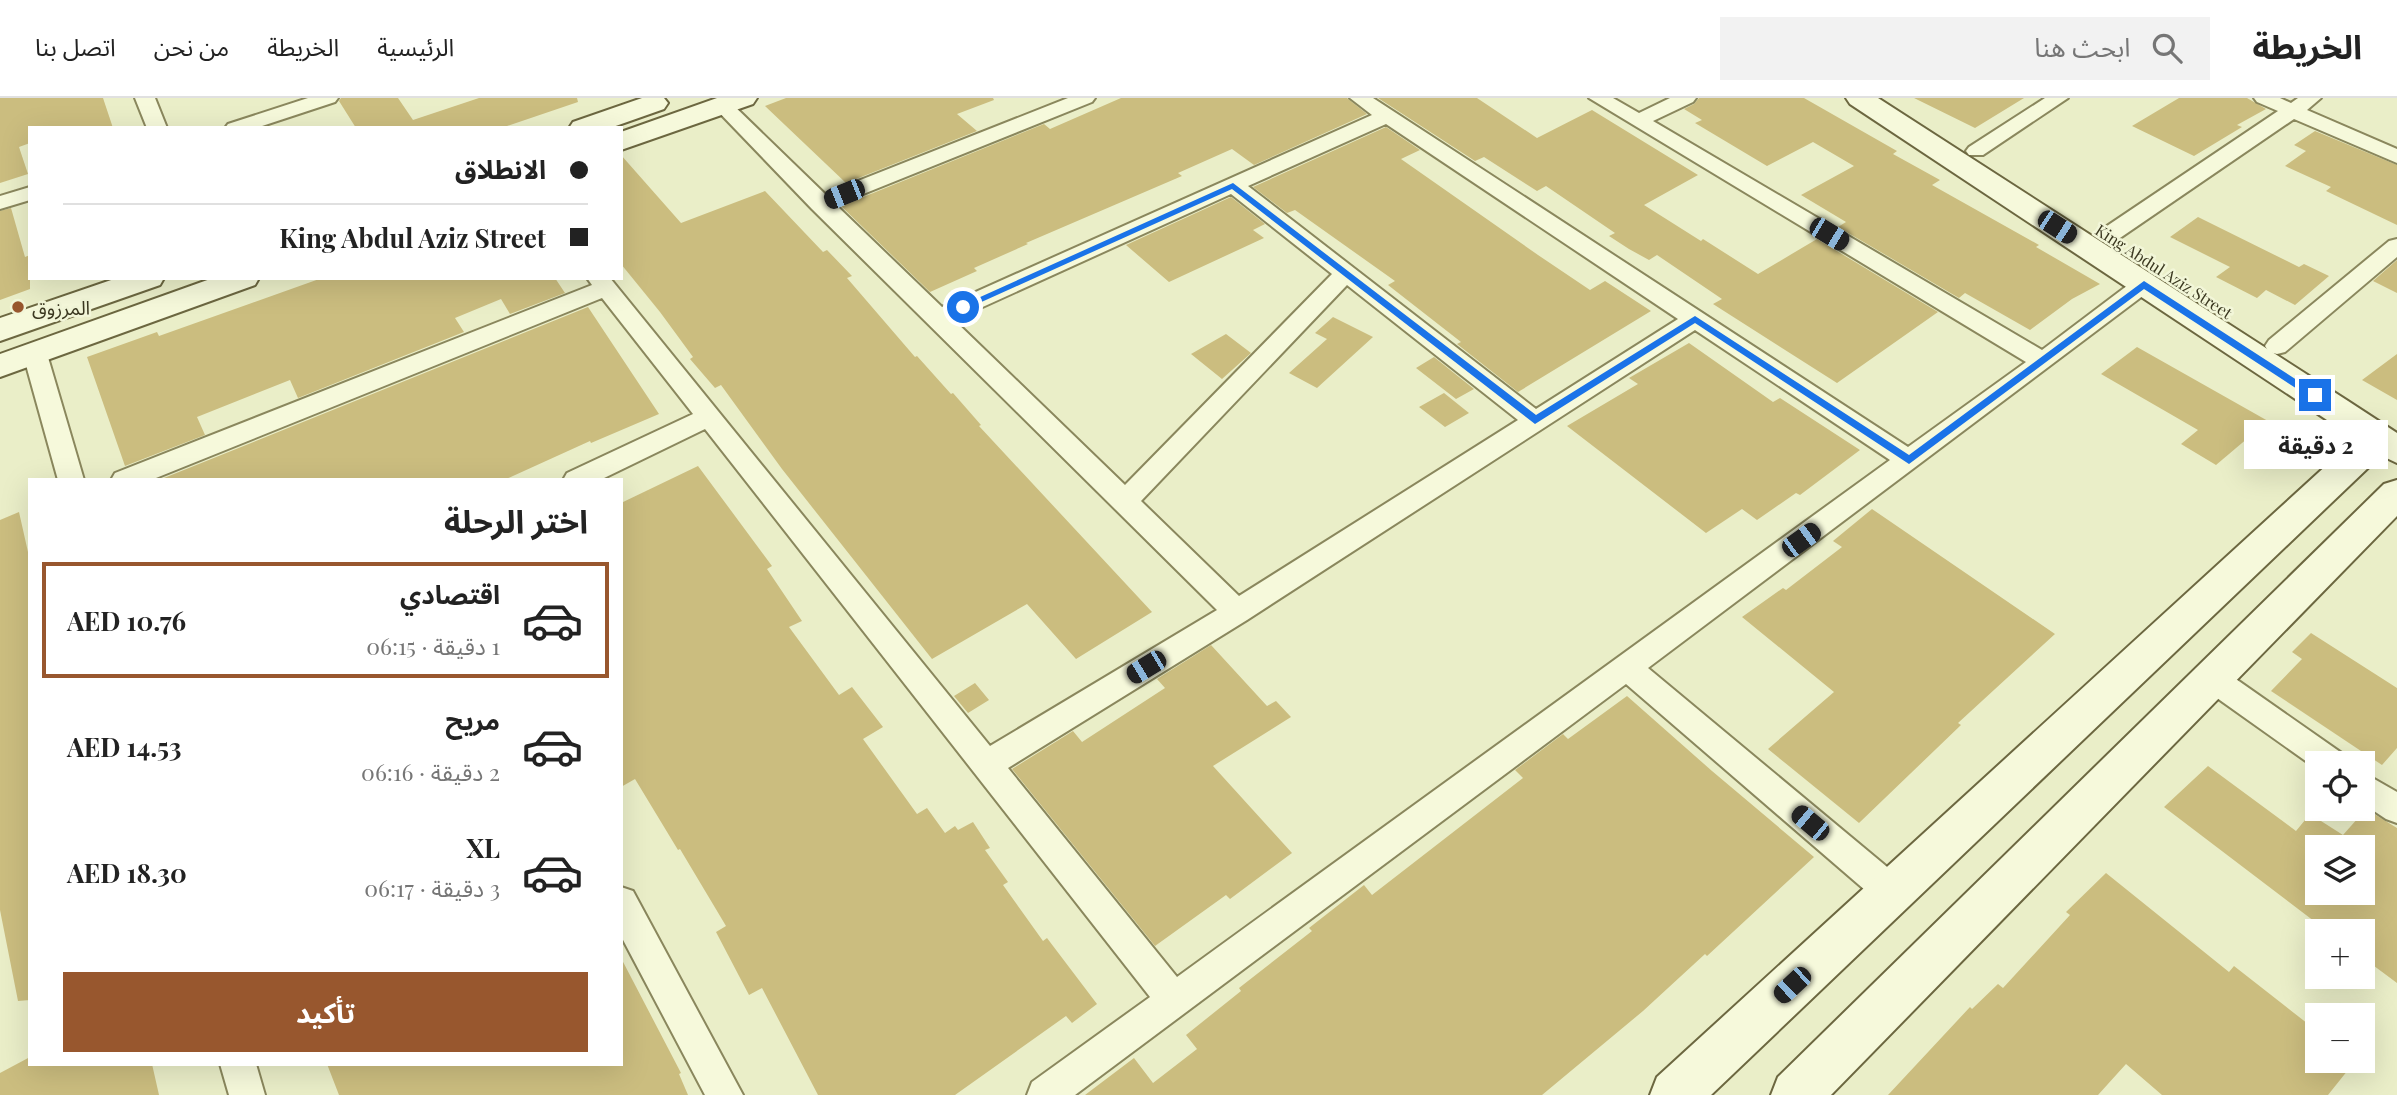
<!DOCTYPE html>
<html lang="ar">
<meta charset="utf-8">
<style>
body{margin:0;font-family:"Playfair Display","Noto Sans Arabic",serif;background:#f2f2f2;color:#222;direction:rtl;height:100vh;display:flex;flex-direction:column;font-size:26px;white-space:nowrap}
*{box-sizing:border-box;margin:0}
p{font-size:23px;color:#767676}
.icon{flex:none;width:38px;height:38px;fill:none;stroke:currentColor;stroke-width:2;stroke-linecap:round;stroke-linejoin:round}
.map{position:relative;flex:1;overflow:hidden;direction:ltr}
.drawer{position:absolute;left:28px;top:380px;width:595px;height:588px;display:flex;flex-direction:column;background:#fff;border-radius:0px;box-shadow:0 7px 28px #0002;direction:rtl}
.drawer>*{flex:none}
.guide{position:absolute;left:28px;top:28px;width:595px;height:154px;border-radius:0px;box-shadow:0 7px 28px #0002;direction:rtl;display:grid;align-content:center;height:154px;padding:0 35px;background:#fff}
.fabs{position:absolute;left:2305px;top:653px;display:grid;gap:14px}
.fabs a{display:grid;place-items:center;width:70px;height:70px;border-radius:0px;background:#fff;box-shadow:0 7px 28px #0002;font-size:35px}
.end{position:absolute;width:32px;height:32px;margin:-16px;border:9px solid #1a73e8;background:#fff;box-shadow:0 0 0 4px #fff}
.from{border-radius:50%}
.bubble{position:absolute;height:49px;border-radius:0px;background:#fff;box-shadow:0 7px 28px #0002;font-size:23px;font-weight:700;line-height:49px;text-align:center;direction:rtl}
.car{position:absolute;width:21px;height:42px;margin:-21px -10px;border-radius:9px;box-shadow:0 0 5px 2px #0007;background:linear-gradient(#222 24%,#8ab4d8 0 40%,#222 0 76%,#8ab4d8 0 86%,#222 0)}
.guide b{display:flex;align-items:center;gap:24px;height:66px;font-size:26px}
.guide b+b{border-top:2px solid #e0e0e0}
.guide i{width:18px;height:18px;background:#222}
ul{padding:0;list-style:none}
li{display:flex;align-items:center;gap:21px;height:116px;margin:0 14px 10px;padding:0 21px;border:4px solid transparent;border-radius:0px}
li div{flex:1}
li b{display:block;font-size:26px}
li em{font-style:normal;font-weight:700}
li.active{border-color:#98572e}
li>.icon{width:63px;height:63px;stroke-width:1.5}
h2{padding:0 35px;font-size:32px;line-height:84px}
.button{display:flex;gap:14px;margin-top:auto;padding:14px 35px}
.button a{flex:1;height:80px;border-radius:0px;background:#98572e;color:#fff;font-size:28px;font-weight:700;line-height:80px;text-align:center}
header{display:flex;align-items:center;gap:42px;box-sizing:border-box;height:98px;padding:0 35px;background:#fff;border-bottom:2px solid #e0e0e0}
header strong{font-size:33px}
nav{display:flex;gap:38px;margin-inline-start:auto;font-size:24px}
.search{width:490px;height:63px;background:#f2f2f2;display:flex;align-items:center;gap:18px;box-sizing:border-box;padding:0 24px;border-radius:0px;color:#767676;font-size:26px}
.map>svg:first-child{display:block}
.building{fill:#cbbd7f;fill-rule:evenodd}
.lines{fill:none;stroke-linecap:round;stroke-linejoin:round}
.street-casing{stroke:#8a875d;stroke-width:4}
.secondary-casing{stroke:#6c6740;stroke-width:4}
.street{fill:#f6f9db;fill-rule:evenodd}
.secondary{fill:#f6f9db;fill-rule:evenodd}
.route{fill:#1a73e8}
.poi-dot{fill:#98572e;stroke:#f2f6d8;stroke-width:2.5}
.labels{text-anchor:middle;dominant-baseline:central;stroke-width:5;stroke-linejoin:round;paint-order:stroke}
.far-street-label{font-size:16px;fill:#3b3820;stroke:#f2f6d8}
.poi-label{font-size:19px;fill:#3b3820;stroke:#f2f6d8;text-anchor:start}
</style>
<header>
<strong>الخريطة</strong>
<div class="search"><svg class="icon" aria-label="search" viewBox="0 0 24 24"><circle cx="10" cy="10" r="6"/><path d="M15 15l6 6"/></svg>ابحث هنا</div>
<nav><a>الرئيسية</a><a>الخريطة</a><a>من نحن</a><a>اتصل بنا</a></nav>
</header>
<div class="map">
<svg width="2397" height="997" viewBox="0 0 2397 997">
<rect width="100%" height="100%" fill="#eaeec8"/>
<path class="building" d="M0,0H103L113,30H30V45L19,49L28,76L0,85Z
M341,0H398L413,22L479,0H577L578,4L501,30H356L339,3Z
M786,0H993L994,2L957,16L977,33L846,85L765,8Z
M1121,0H1347L1367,16L1254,67L1232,51L1178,75L1182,78L1026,145L1028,146L974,170L977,173L930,194L841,108L1044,26L1050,31Z
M1378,0H1477L1537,40L1592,12L1698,77L1644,107L1701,143L1703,141L1758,176L1817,141L1938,214L1837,285L1713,206L1722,201L1657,157L1649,162L1629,151L1609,138L1615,135L1546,88L1537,93L1484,59L1475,63Z
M1699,0H1804L1897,53L1893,56L1940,82L1932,87L2039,147L2036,149L2100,186L2072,201L2030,232L1965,195L1959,200L1838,129L1846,124L1801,97L1854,68L1813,44L1767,68L1695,25L1702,22L1684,11L1694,6Z
M1914,0H2024L1975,30Z
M2179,0H2247L2266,11L2237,27L2242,29L2194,58L2132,28Z
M1386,29L1420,52L1401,61L1538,157L1590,192L1605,183L1651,213L1518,294L1457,246L1461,244L1388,187L1395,183L1295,112L1287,115L1253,89Z
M2315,33L2397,67V127L2326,93L2331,89L2285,68L2306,53L2294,47Z
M621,57L681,125L765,93L823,154L827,152L852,178L847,180L915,259L917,258L951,296L953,295L981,327L979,328L1152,514L1076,561L1027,506L932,561L782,371L721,287L715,290L690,261L693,259L660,214L621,166Z
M1231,99L1265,126L1253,132L1264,140L1169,184L1126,147Z
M11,110L25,159L30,157V191L0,202V113Z
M2198,119L2299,169L2304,166L2329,178L2295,207L2266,192L2257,200L2216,179L2230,169L2170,139Z
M2397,162V195L2373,183Z
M322,180H555L565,195L510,216L501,201L455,220L464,234L298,300L290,282L197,319L205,337L125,368L87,259L157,234L159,238Z
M588,209L659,316L591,345L590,343L504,382H159Z
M1333,219L1373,239L1317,290L1289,275L1327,241L1315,235Z
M1226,236L1251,255L1222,281L1191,256Z
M1689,245L1773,304L1780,300L1860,352L1800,397L1796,395L1757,422L1742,411L1706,435L1567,328L1638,286L1629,280Z
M2137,249L2268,323L2216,367L2181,346L2198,332L2101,276Z
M2397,256V302L2362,282Z
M1434,259L1474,291L1456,301L1416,270Z
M1444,295L1469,315L1445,329L1419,309Z
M698,368L772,468L767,471L802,523L789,529L839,597L852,589L883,629L863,641L917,716L927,710L945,735L955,728L958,732L973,724L990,750L985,752L1008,784L1003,787L1043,843L1047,840L1097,906L1072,925L1066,918L955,997H818L762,890L749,897L716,834L726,828L680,751L678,752L635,681L621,689V405Z
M1872,411L2055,536L1958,625L1961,627L1859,725L1768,651L1834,594L1742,519L1783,490L1786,492L1842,449L1833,443Z
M19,414L30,463V902L18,903L0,812V422Z
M2311,535L2397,590V650L2382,667L2271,593L2302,561L2292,554Z
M1211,547L1267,608L1276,603L1291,619L1213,668L1292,755L1230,801L1226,797L1155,848L1012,671L1073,633L1082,644L1165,590L1157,581Z
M975,585L989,602L968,615L954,598Z
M1627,598L1712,673L1814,759L1707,858L1705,856L1643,913L1542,997H1085L1134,960L1153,985L1197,951L1186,937L1241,893L1239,890L1312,833L1309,830L1364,787L1372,797L1523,680L1515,672L1563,636L1568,641Z
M2208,668L2296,733L2310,716L2343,737L2366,711L2397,730V885L2362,859V833H2327L2164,709ZM2317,749H2362V794H2317Z
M2106,775L2229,874L2234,868L2317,933V962H2356L2328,997H2162L2126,966L2098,997H1888L1970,909L1972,911L1998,886L2003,890L2070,817L2066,814Z
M621,860L681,975L679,976L688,997H339L327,966H621Z
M30,959V966H152L159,997H0V975Z"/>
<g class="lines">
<defs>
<path id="street" d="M135,0H155L167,30H147Z
M308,0H338L335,4L256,30H225L228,26Z
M1068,0H1095L1092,4L836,107L942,209L1372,17L1350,0H1373L1908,349L2026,264L1589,0H1613L1639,15L1670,0H1696L1693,4L1653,23L2042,252L2136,181L2144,179L2152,181L2155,186L2152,191L1648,570L1904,783L1908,794L1904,805L1892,809L1880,805L1626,586L1075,997H1027L1032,984L1150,899L705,331L600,382H563L567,375L693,316L602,200L151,382H111L115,375L592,187L587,180H610L990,648L1217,512L812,111L712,7L715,3H729L825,96ZM1386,26L1678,221L1536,311L1248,88ZM1231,96L1332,176L1125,387L954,222ZM1347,187L1518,322L1239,498L1141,403ZM1695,232L1890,362L1177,879L1008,670L1247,522Z
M2045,0H2068L1983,57H1969L1966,53L1969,49Z
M2254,0H2280L2291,5L2298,0H2321L2307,12L2397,51V65L2294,21L2117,142H2101L2098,137L2101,132L2278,13L2257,4Z
M30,89V102L0,111V98Z
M2397,141V159L2285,254L2277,256L2269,254L2265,248L2269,242L2389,143Z
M35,248L43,250L47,256L84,382H58L23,256L27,250Z
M2213,569L2223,572L2343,656L2347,665H2317V671L2203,590L2198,581L2203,572Z
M2362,674L2397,694V725L2386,721L2362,705Z
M621,789L633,793L743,997H705L621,838Z
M220,966H256L265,997H229Z"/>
<path id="secondary" d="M642,0H664L668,5L664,11L610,30H569L573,24Z
M717,0H757L753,6L621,52V34Z
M1846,0H1878L2348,303L2397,335V365L2376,355L2370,368L1711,997H1650L1657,979L2341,354L2340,339L2327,322L1850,6Z
M117,180H164L160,187L0,243V220Z
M213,180H259L255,187L0,279V256Z
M2397,382V418L1831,997H1771L1778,979L2384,386Z"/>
</defs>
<use href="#street" class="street-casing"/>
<use href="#secondary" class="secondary-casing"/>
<use href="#street" class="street"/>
<use href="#secondary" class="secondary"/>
</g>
<path class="route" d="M1233,85L1536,317L1695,218L1909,357L2144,183L2320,297L2311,300L2144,191L1909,366L1695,225L1535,326L1232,91L966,211L958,209Z"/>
<circle class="poi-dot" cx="18" cy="209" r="7"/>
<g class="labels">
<g class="far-street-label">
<text transform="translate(2164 173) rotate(33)">King Abdul Aziz Street</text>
</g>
<g class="poi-label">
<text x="32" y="209">المرزوق</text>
</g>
</g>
</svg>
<div class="fabs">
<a><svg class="icon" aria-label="locate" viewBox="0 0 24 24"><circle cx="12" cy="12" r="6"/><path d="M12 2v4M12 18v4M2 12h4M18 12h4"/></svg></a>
<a><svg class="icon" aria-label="layers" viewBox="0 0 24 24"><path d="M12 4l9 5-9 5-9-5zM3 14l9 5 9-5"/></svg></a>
<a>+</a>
<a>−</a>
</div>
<i class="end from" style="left:963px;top:209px"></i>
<i class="end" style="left:2315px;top:297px"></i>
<div class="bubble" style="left:2244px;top:322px;width:144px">2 دقيقة</div>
<i class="car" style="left:844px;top:96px;rotate:248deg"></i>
<i class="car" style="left:2057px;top:129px;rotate:123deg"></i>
<i class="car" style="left:1829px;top:136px;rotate:121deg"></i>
<i class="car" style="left:1801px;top:442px;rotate:54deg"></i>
<i class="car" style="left:1146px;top:569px;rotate:239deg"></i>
<i class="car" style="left:1810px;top:725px;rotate:310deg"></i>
<i class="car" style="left:1792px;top:887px;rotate:227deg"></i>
<div class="guide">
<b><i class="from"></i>الانطلاق</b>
<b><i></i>King Abdul Aziz Street</b>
</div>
<section class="drawer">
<h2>اختر الرحلة</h2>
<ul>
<li class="active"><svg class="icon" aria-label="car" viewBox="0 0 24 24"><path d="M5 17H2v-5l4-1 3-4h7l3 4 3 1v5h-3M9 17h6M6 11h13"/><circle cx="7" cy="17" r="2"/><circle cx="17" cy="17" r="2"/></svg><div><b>اقتصادي</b><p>1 دقيقة · 06:15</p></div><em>AED 10.76</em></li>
<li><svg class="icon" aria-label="car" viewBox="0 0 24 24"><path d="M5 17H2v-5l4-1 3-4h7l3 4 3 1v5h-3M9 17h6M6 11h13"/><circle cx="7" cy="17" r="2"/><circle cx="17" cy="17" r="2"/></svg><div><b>مريح</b><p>2 دقيقة · 06:16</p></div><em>AED 14.53</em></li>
<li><svg class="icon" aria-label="car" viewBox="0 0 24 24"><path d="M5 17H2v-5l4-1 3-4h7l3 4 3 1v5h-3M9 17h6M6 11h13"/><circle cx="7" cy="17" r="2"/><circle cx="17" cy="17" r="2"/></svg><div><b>XL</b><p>3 دقيقة · 06:17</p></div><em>AED 18.30</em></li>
</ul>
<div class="button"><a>تأكيد</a></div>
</section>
</div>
